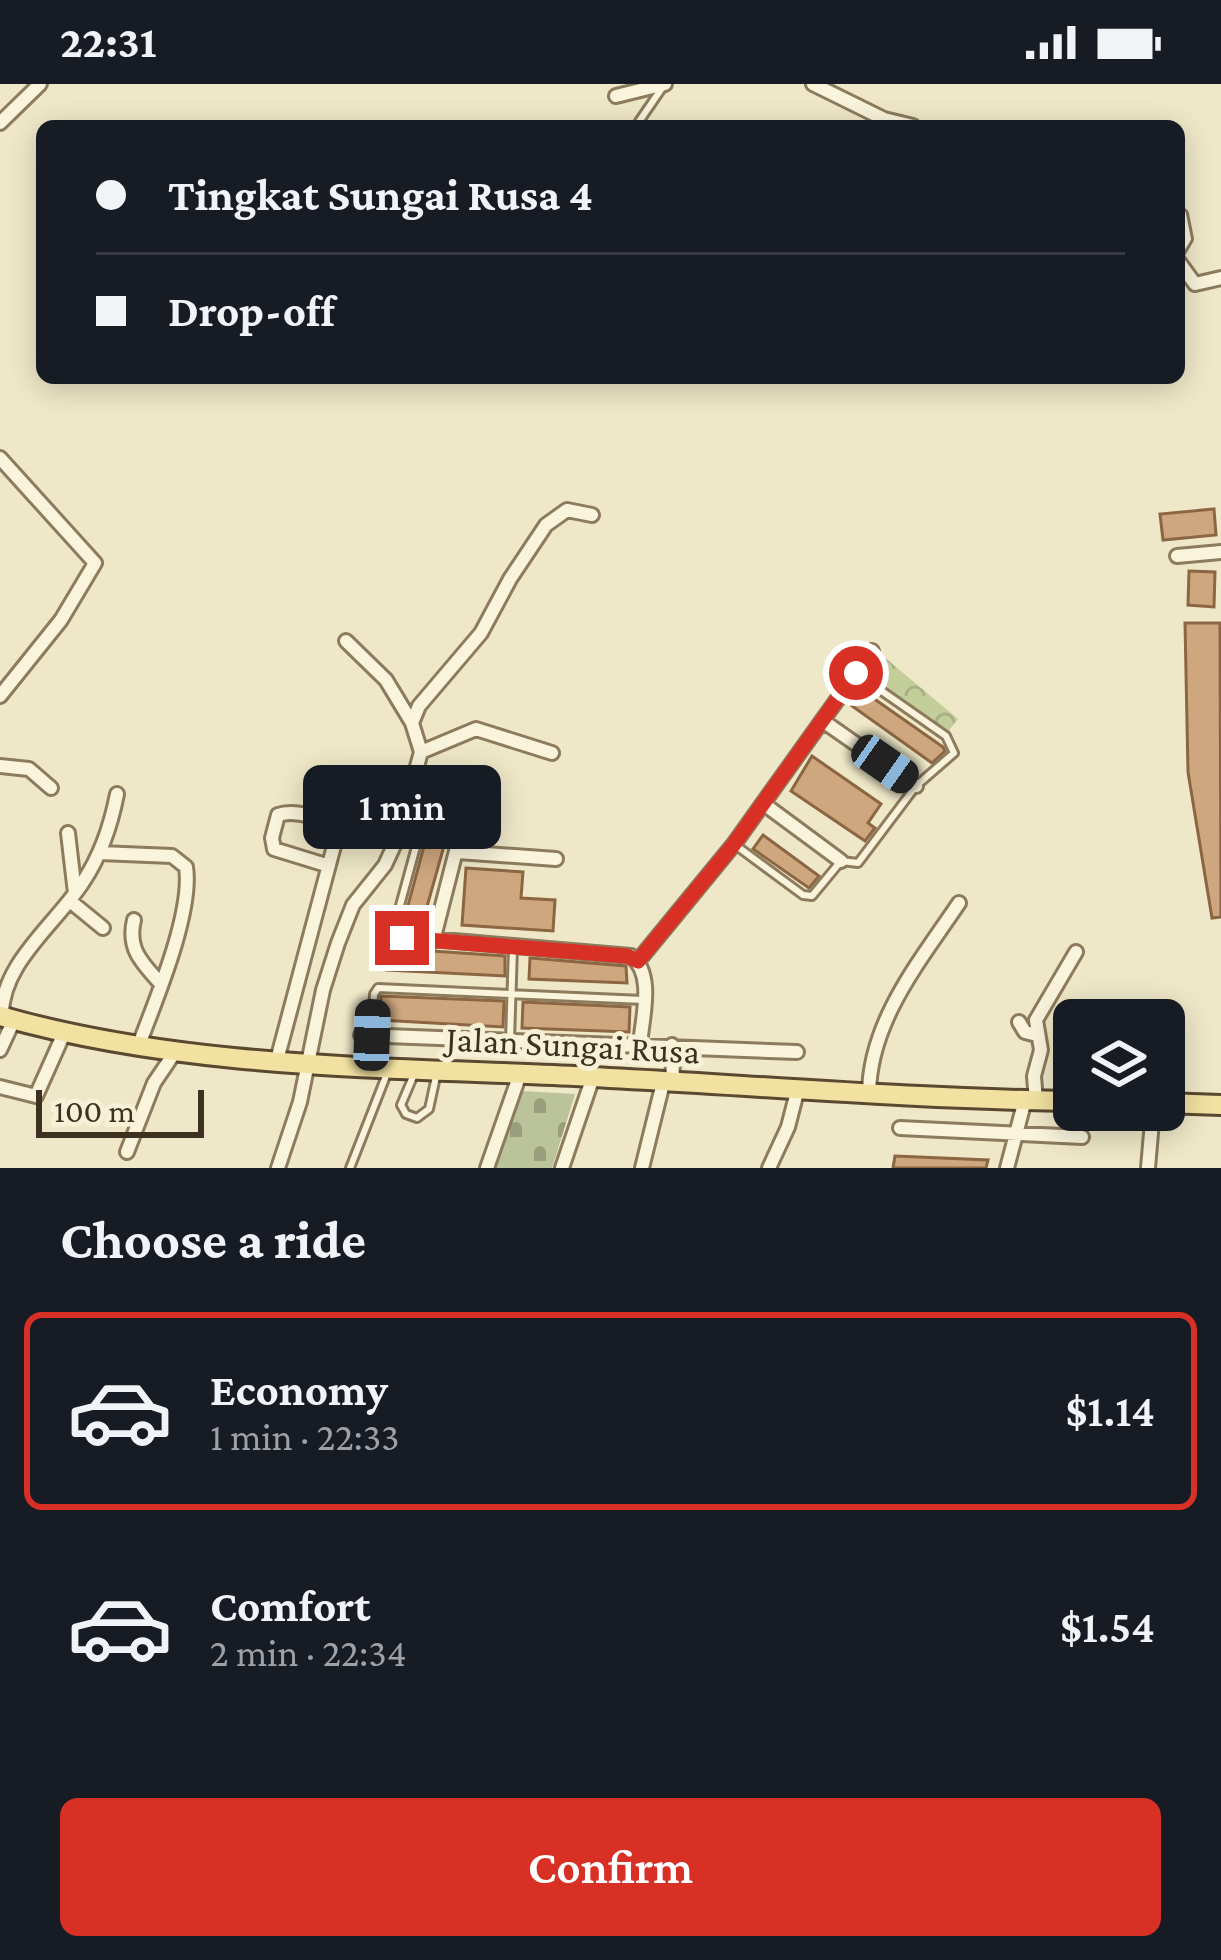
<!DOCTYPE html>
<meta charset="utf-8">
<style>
body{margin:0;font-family:"Crimson Pro",serif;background:#242831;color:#f1f3f6;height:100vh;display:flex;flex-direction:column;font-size:45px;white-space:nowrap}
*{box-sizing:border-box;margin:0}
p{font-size:39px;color:#9ea1a6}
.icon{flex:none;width:66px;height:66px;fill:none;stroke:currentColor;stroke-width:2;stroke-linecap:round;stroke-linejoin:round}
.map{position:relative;height:1084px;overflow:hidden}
.drawer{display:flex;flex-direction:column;background:#171b24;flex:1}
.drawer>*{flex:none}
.hud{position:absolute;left:36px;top:36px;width:1149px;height:264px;border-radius:18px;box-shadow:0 6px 30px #0003;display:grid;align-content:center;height:264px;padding:0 60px;background:#171b24}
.fabs{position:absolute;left:1053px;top:915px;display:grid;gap:24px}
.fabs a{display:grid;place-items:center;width:132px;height:132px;border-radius:18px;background:#171b24;box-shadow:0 6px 30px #0003;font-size:60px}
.scale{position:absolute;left:36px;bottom:30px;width:168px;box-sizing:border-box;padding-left:12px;border:6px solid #3d3120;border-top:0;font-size:33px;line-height:42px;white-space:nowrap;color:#3d3120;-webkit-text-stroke:9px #f7f1d8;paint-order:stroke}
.end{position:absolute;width:54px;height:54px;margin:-27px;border:15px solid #d93025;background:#fff;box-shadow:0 0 0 6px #fff}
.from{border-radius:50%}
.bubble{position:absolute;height:84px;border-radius:18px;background:#171b24;box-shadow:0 6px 30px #0003;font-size:39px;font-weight:600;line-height:84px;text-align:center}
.car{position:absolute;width:36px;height:72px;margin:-36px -18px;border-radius:15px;box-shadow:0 0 9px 3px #0007;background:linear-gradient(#222 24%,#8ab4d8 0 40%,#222 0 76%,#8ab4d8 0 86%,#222 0)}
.hud b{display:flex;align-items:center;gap:42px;height:114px;font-size:45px}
.hud b+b{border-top:3px solid #363941}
.hud i{width:30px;height:30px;background:#f1f3f6}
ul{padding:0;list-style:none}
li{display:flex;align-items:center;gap:36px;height:198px;margin:0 24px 18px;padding:0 36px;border:6px solid transparent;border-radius:18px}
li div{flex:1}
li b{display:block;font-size:45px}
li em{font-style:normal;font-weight:600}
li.current{border-color:#d93025}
li>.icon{width:108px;height:108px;stroke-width:1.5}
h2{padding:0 60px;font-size:54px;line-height:144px}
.action{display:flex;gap:24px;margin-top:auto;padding:24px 60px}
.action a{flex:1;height:138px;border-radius:18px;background:#d93025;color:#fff;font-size:48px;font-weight:600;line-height:138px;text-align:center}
.status{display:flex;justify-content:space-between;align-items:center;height:84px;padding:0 60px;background:#171b24;direction:ltr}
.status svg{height:33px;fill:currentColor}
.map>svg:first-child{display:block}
.cemetery{fill:url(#cemetery-stones)}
.park{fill:url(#park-crowns)}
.building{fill:#cea77e;stroke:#8c6642;stroke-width:3}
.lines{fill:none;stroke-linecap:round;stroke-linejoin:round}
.lane-casing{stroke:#8c7b5c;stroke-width:12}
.street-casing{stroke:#8c7b5c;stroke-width:18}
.primary-casing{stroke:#5a4830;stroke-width:24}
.lane{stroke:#faf4dc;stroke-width:6}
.street{stroke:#faf4dc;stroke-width:12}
.primary{stroke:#f2e1a1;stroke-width:18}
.route{stroke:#d93025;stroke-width:15}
.labels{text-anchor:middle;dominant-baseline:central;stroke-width:10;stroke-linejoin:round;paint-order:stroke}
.street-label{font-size:36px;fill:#3d3120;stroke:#f7f1d8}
</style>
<div class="status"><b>22:31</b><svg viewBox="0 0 49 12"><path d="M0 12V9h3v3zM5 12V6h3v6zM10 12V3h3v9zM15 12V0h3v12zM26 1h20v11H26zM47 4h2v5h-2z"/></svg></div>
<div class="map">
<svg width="1221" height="1084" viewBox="0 0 1221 1084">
<defs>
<pattern id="cemetery-stones" width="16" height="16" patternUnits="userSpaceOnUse" patternTransform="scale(3)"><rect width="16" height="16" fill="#bbc39a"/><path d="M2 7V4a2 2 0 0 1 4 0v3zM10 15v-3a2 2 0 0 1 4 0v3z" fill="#999f7d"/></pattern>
<pattern id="park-crowns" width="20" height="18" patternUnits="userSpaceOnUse" patternTransform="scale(3)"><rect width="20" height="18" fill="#c3ce9b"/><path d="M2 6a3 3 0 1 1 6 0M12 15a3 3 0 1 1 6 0" fill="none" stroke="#a8b185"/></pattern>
</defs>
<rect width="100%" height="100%" fill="#efe8c8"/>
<path class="cemetery" d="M521,1007L575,1010L552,1084H492Z"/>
<path class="park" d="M883,572L958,635L947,649L869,592Z"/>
<path class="building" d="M1214,425L1216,451L1163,456L1160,430Z
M1189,487L1215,488L1214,523L1188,521Z
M1185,539H1220L1221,833L1212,834L1188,688Z
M863,607L943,663L945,667L932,679L852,622Z
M812,672L881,720L868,739L875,744L865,757L791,707Z
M434,725L453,730L421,844L411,843L403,840Z
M763,751L819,792L809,804L753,765Z
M466,784L523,788L521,814L555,816L553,847L462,841Z
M388,864L505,872V892L387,886Z
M530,874L626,882L627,899L529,895Z
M381,912L504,917L503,943L380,936Z
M523,918L630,923L629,948L522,944Z
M895,1072L988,1076L986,1084H893Z"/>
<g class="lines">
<defs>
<path id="lane" d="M636,42L662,4
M1179,170L1188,155L1183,130
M734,760L803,811L812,812L841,777L858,779L916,702L954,669L946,652L856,589
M396,852L393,847L429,715L436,712L465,723
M372,951L374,910L378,904L643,916
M510,956L513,864
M415,988L401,1021L406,1030L417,1034L429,1025L437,988
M350,1084L388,987"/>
<path id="street" d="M813,0L884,35L913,42
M616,12L665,0
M0,39L40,0
M1179,178L1195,200L1221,194
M0,374L95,479L61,536L0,612
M1177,472L1221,468
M346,557L386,596L412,639
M823,637L916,702
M421,668L476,645L552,669
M0,682L29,685L51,704
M764,720L841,777
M68,749L75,809
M458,768L556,775
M100,769L172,772L186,783C193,829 155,918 138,963
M70,817L103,844
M134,836C127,865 142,879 161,900
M396,852L631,872C655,890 642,934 640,961
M433,857L467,724
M638,877L734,760L872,567
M2,933C0,880 57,839 83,798C101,771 111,741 117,710
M1019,938L1025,948L1037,951
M361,951L797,968
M672,961L673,999
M0,966L14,936
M277,976L338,747C326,734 295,725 278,731L272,754L274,765L326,781
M0,1003L36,1012L65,947
M869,1011C869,938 920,877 959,819
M1036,1017L1034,992L1041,966L1036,936L1076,868
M900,1044L1082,1053
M127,1068L154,999L175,968
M278,1084L300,1018L323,906L338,859L353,821L385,781L397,755L421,668L412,639L419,622L481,549L510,495L546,441L567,426L592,431
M487,1084L520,990
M562,1084L593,993
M642,1084L663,999
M769,1084L788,1043L797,1008
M1007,1084L1025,1016
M1148,1084L1153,1026"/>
<path id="primary" d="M0,932C179,983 369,983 553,991C727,999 899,1015 1074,1017
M1164,1019L1221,1021"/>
</defs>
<use href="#lane" class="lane-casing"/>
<use href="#street" class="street-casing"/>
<use href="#primary" class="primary-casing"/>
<use href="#lane" class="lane"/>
<use href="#street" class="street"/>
<use href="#primary" class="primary"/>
</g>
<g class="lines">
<path class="route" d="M402,854L627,872L638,877L734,760L856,589"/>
</g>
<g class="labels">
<g class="street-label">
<text transform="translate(573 961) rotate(3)">Jalan Sungai Rusa</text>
</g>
</g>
</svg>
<div class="fabs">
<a><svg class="icon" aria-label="layers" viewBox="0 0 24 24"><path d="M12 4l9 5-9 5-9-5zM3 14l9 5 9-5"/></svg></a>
</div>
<div class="scale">100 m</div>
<i class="end from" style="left:856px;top:589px"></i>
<i class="end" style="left:402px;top:854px"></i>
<div class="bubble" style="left:303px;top:681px;width:198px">1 min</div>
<i class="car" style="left:885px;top:680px;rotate:125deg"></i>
<i class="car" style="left:372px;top:951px;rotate:2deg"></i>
<div class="hud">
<b><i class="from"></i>Tingkat Sungai Rusa 4</b>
<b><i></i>Drop-off</b>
</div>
</div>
<section class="drawer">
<h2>Choose a ride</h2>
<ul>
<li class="current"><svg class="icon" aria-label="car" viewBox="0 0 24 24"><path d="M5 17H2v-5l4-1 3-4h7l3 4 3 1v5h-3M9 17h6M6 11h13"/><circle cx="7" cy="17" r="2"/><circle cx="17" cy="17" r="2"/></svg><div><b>Economy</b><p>1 min · 22:33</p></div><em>$1.14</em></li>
<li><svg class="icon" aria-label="car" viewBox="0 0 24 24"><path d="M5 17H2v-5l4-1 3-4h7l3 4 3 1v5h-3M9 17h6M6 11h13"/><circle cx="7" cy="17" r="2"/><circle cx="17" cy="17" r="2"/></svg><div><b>Comfort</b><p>2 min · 22:34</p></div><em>$1.54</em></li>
</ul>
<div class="action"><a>Confirm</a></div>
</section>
